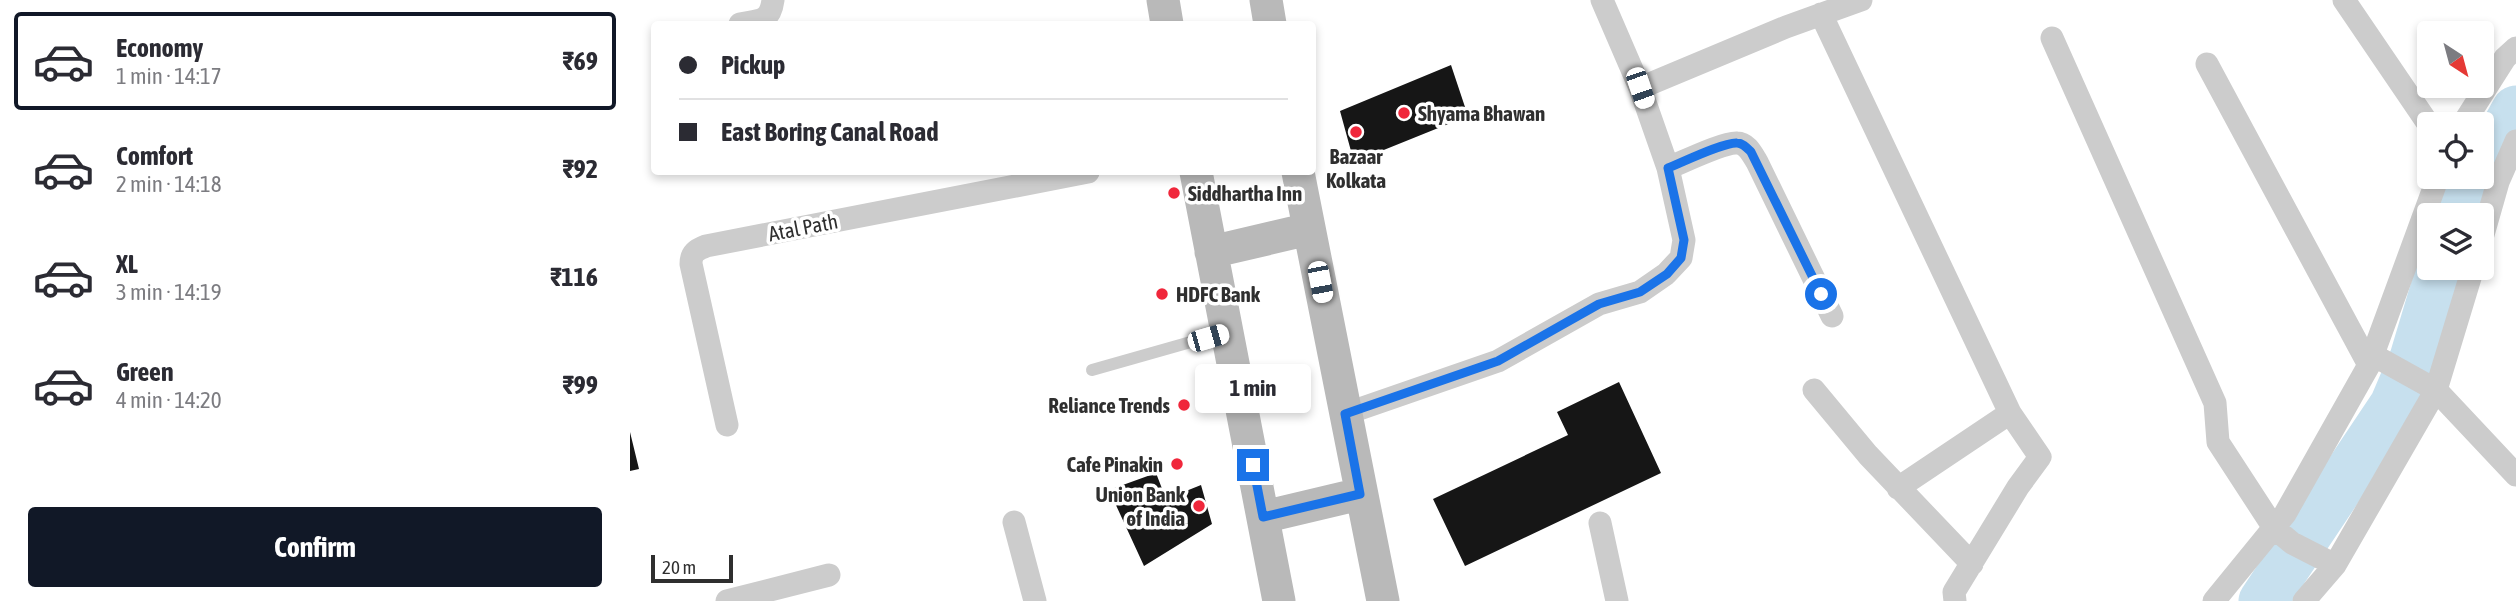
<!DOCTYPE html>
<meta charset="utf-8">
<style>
body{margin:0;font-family:"Asap Condensed",sans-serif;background:#f2f2f3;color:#2b2b33;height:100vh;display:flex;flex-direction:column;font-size:26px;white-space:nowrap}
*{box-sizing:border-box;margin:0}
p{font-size:23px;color:#7c7c81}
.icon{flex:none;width:38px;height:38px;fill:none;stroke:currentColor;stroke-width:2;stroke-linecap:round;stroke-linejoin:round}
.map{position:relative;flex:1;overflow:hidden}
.details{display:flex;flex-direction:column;background:#fff;width:630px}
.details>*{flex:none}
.guide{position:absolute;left:21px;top:21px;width:665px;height:154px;border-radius:7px;box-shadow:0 4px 10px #0003;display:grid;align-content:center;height:154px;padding:0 28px;background:#fff}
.needle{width:46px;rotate:144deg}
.buttons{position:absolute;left:1787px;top:21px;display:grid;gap:14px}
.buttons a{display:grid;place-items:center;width:77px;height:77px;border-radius:7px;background:#fff;box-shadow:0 4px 10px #0003;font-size:35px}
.scale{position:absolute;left:21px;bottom:18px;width:82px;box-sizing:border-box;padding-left:7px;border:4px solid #2f2f2f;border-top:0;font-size:19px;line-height:24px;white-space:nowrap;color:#2f2f2f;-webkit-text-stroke:5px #fff;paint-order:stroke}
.end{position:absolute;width:32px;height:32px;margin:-16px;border:9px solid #1a73e8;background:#fff;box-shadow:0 0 0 4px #fff}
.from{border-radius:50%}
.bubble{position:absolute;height:49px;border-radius:7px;background:#fff;box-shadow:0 4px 10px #0003;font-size:23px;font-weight:700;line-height:49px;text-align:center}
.car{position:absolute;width:21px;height:42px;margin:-21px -10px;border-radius:9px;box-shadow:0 0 5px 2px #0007;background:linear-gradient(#fff 24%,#345 0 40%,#fff 0 76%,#345 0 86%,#fff 0)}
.guide b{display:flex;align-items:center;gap:24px;height:66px;font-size:26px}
.guide b+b{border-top:2px solid #e1e1e2}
.guide i{width:18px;height:18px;background:#2b2b33}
ul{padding:12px 0 0;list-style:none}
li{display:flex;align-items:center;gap:21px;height:98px;margin:0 14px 10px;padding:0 14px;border:4px solid transparent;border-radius:7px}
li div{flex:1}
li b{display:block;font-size:26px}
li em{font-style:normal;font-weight:700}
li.active{border-color:#111827}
li>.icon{width:63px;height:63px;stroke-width:1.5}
.action{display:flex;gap:14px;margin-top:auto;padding:14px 28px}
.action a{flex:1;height:80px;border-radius:7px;background:#111827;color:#fff;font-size:28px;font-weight:700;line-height:80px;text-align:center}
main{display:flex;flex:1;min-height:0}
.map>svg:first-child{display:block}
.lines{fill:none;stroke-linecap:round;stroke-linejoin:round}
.river{stroke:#c7e0ee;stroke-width:49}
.building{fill:#161616}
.lane{stroke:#ccc;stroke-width:12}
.street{stroke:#ccc;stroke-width:23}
.secondary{stroke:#b9b9b9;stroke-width:33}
.route{stroke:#1a73e8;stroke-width:9}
.poi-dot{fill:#f0273b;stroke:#fff;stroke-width:2.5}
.labels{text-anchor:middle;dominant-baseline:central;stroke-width:7;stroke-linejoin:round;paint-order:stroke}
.poi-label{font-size:21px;font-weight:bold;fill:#2f2f2f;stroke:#fff;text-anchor:start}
.street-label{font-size:21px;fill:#2f2f2f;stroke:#fff}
</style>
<main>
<section class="details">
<ul>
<li class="active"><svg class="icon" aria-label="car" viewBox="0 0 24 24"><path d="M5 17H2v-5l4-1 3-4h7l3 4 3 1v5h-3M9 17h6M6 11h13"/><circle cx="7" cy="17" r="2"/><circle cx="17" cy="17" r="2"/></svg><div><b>Economy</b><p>1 min · 14:17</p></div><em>₹69</em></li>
<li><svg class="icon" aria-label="car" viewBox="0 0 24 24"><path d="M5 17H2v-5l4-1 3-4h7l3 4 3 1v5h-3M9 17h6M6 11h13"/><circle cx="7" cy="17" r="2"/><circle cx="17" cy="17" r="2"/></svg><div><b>Comfort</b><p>2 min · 14:18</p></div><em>₹92</em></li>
<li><svg class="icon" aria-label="car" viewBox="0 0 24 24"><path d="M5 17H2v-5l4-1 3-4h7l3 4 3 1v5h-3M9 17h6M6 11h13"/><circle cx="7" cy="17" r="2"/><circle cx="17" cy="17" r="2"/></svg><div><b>XL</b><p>3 min · 14:19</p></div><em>₹116</em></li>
<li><svg class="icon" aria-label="car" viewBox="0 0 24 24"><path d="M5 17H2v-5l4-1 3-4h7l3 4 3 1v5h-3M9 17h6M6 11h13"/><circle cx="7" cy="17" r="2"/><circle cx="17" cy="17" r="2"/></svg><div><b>Green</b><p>4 min · 14:20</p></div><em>₹99</em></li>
</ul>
<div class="action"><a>Confirm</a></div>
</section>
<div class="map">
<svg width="1886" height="601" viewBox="0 0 1886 601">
<rect width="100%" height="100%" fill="#fff"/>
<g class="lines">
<path class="river" d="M1852,171L1886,110
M1827,215L1848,177
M1633,601L1764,405L1784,358L1811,268"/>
</g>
<path class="building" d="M821,65L838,116L724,162L710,111Z
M989,382L1031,473L835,566L803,499L938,435L927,412Z
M0,432L9,469L0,471Z
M526,473L536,499L571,485L582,524L514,566L479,490Z"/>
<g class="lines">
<path class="lane" d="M462,370L596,332"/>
<path class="street" d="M1714,0L1799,125
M1191,14L1380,413L1410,457L1388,487L1324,592L1325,601
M110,24C129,20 140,23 143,0
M1422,38L1585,403L1588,442L1644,528L1662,543L1705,565
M1577,64L1739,365
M1010,88L1156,27L1231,0
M1833,124L1875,58L1886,48
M1038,168C1053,162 1094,142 1107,143C1117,143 1122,154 1127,162L1202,316
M1852,238L1868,182L1886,141
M1743,355L1806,390L1886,475
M1184,390L1238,455L1342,564
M715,414L868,361L969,304L1010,292L1036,274L1051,258L1054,240L1038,168L1010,88L972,0
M97,425L61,264C61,253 66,250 76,246L458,172
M1268,488L1380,413
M384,522L405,601
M970,523L987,601
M97,601L199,575
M1584,601L1655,514L1739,365L1808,177
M1674,601L1705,565L1806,390L1843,268"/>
<path class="secondary" d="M533,0L537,24
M636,0L640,24
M566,172L649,601
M668,172L753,601
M581,252L679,229
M633,517L730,494"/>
</g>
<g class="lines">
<path class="route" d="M623,465L633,517L730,494L715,414L868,361L969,304L1010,292L1037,274L1051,258L1054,240L1038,168C1053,162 1094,142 1107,143C1113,143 1117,148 1121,152L1191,294"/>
</g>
<g class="poi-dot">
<circle cx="774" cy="113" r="7"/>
<circle cx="726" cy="132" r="7"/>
<circle cx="544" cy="193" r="7"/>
<circle cx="532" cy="294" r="7"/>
<circle cx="554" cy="405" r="7"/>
<circle cx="547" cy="464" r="7"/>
<circle cx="569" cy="506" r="7"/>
</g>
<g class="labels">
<g class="poi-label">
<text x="788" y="113">Shyama Bhawan</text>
<text x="726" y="156" text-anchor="middle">Bazaar<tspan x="726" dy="24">Kolkata</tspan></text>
<text x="558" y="193">Siddhartha Inn</text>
<text x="546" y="294">HDFC Bank</text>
<text x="540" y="405" text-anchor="end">Reliance Trends</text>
<text x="533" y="464" text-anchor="end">Cafe Pinakin</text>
<text x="555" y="494" text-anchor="end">Union Bank<tspan x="555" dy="24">of India</tspan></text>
</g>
<g class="street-label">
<text transform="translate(173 227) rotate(-11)">Atal Path</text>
</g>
</g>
</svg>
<div class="buttons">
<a><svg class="needle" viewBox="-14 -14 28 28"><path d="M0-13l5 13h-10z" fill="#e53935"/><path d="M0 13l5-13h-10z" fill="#7c7c81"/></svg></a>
<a><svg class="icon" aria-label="locate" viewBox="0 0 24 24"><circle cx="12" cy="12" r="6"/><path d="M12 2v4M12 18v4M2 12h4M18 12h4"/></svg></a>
<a><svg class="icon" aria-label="layers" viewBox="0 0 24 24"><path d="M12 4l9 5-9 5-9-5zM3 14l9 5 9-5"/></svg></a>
</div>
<div class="scale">20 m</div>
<i class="end from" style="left:1191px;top:294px"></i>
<i class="end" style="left:623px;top:465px"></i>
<div class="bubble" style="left:565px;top:364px;width:116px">1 min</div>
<i class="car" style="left:1010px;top:88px;rotate:161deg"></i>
<i class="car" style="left:690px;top:282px;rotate:169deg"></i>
<i class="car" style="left:578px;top:338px;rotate:74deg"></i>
<div class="guide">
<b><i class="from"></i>Pickup</b>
<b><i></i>East Boring Canal Road</b>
</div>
</div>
</main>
